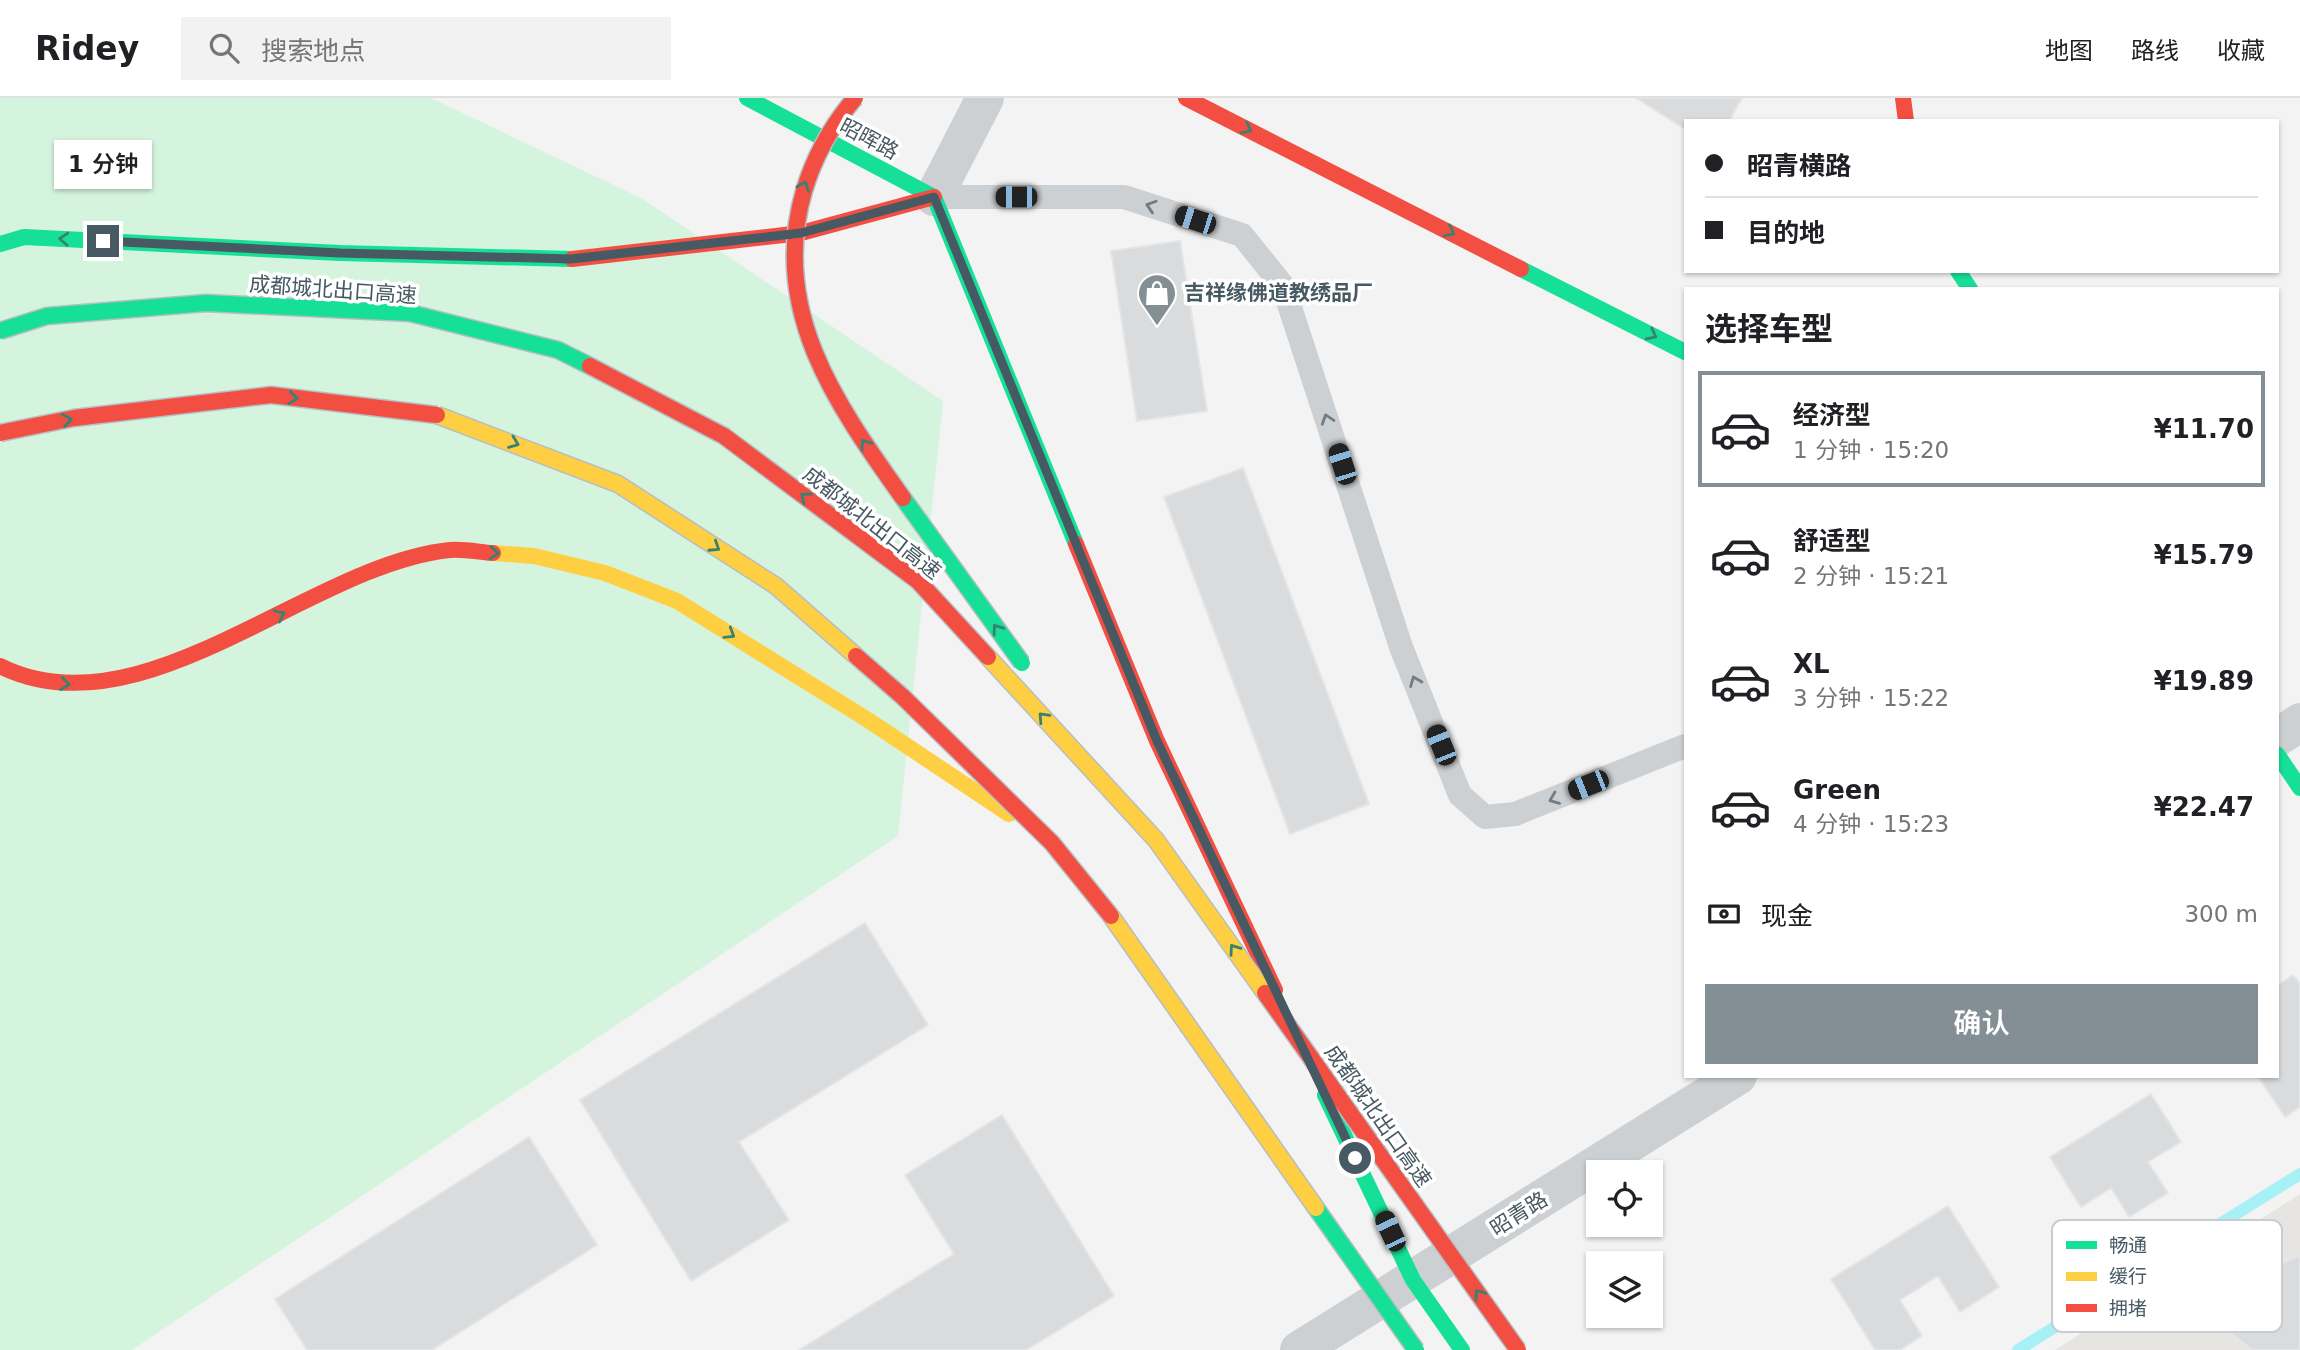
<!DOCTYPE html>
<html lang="zh">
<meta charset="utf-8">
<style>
body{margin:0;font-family:"DejaVu Sans","Noto Sans SC",sans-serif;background:#f2f2f2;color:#202124;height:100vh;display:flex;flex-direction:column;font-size:26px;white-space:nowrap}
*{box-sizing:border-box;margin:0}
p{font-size:23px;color:#757577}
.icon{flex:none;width:38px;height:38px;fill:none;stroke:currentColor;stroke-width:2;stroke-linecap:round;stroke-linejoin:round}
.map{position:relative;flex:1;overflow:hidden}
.drawer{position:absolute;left:1684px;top:189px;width:595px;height:791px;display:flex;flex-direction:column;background:#fff;border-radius:0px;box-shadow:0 2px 5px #0004}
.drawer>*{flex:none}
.top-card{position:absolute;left:1684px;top:21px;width:595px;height:154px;border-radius:0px;box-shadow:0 2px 5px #0004;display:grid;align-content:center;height:154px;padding:0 21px;background:#fff}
.fabs{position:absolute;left:1586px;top:1062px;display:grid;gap:14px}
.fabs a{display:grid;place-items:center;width:77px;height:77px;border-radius:0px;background:#fff;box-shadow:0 2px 5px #0004;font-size:35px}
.end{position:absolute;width:32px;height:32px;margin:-16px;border:9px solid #475962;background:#fff;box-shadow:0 0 0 4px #fff}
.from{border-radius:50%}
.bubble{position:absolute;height:49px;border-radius:0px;background:#fff;box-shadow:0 2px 5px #0004;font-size:23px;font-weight:600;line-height:49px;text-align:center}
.car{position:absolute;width:21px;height:42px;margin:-21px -10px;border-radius:9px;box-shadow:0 0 5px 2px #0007;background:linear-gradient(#222 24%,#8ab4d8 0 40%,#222 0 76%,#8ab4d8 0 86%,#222 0)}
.top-card b{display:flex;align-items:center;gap:24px;height:66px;font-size:26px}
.top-card b+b{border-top:2px solid #e0e0e0}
.top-card i{width:18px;height:18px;background:#202124}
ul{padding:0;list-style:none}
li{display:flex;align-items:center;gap:21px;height:116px;margin:0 14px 10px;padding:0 7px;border:4px solid transparent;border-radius:0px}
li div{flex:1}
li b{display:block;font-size:26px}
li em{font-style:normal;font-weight:600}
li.active{border-color:#838f95}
li>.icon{width:63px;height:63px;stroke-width:1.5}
h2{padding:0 21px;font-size:32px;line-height:84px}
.pay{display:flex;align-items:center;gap:18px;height:77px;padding:0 21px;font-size:26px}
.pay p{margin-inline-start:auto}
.action{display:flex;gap:14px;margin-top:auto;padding:14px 21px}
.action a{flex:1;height:80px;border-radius:0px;background:#838f95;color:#fff;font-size:28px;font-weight:600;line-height:80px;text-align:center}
header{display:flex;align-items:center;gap:42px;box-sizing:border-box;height:98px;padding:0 35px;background:#fff;border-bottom:2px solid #e0e0e0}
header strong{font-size:33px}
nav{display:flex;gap:38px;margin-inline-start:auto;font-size:24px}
.search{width:490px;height:63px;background:#f2f2f2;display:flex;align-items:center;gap:18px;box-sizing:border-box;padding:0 24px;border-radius:0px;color:#757577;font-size:26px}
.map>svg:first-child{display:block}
.commercial{fill:#e7e5e1}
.green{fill:#d5f4dd}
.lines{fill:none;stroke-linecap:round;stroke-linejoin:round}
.stream{stroke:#a7f0f5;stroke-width:12}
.building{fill:#d9dbdc;stroke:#e4e5e6;stroke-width:2}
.lane{stroke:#cdd0d2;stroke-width:24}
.street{stroke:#cdd0d2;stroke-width:38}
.fast{stroke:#16e098;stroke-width:16}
.slow{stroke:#ffcf43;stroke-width:16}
.jam{stroke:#f24e42;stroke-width:16}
.fast-bridge-casing{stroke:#b6bec3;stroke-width:19;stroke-linecap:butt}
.slow-bridge-casing{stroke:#b6bec3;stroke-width:19;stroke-linecap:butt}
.jam-bridge-casing{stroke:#b6bec3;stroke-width:19;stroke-linecap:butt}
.fast-bridge{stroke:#16e098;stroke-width:16}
.slow-bridge{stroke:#ffcf43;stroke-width:16}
.jam-bridge{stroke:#f24e42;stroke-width:16}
.oneway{stroke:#388272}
.oneway2{stroke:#6f7d84}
.route{stroke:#475962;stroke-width:9}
.labels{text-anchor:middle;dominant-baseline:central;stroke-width:7;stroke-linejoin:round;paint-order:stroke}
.street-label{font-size:21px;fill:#475962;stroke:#fff}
.poi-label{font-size:21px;font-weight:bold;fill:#475962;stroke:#fff;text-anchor:start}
.key{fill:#fff;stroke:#c8cdd0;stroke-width:2}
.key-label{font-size:19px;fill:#475962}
</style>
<header>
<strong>Ridey</strong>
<div class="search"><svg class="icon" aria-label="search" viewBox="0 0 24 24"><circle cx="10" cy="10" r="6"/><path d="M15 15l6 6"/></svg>搜索地点</div>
<nav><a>地图</a><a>路线</a><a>收藏</a></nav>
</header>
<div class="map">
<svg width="2300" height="1252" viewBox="0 0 2300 1252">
<rect width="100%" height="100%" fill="#f3f3f3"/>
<path class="commercial" d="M2300,1096V1252H2055Z"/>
<path class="green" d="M0,0H431L641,100L943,303L898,738L132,1252H0Z"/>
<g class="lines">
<path class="stream" d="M2018,1252L2300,1076"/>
</g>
<path class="building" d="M1636,0H1742L1729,23H1685V31Z
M1180,143L1207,313L1137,323L1111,153Z
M1243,370L1369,706L1290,736L1164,399Z
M865,825L928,927L739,1044L789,1122L691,1183L580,1002Z
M2293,877L2300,886V1009L2285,1019L2258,978H2277V888Z
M2151,996L2181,1044L2148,1064L2168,1095L2129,1119L2111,1090L2081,1109L2050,1059Z
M1002,1017L1114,1198L1026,1252H799L954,1156L905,1077Z
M529,1039L597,1147L432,1252H307L275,1201Z
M1948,1108L1999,1189L1960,1214L1938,1178L1900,1202L1922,1238L1900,1252H1875L1831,1181Z
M2300,1158V1252H2252L2209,1217L2214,1193Z"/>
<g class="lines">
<path class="lane" d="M934,99H1124L1242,137L1283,188L1401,549L1460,697L1485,719L1515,716L1685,648"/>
<path class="street" d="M934,99L985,0
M2277,640L2300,624
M1299,1252L1738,978"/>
<path class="fast" d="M747,0L934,99L1076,446
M0,146L24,139L340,155L572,161
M1521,171L1685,254
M1958,173L1970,191
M2277,656L2300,690
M1325,997L1413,1182L1462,1252"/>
<path class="slow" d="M493,455L534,458L605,475L677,503L868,622L1009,716"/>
<path class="jam" d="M1186,0L1521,171
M1903,0L1906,23
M572,161L801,135L934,99
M1076,446L1157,643L1275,892
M0,568C142,639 310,466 450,452C464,451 479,454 493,455"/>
<defs>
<path id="fast-bridge" d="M0,233L47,218L206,205L410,215L558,252L590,268
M903,400L1022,565
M1316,1110L1416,1252"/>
<path id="slow-bridge" d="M437,317L618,386L776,488L856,558
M988,559L1156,742L1265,895
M1111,818L1316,1110"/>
<path id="jam-bridge" d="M855,0C832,27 814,59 804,93C769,213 837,307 903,400
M590,268L724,338L918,483L988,559
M0,335L74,320L271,297L437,317
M856,558L903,599L1052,745L1111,818
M1265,895L1518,1252"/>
</defs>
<use href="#fast-bridge" class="fast-bridge-casing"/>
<use href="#slow-bridge" class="slow-bridge-casing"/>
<use href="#jam-bridge" class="jam-bridge-casing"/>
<use href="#fast-bridge" class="fast-bridge"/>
<use href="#slow-bridge" class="slow-bridge"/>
<use href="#jam-bridge" class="jam-bridge"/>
</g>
<defs><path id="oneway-chevron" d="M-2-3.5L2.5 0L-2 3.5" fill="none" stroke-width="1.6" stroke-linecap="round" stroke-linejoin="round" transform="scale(1.75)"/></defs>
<g class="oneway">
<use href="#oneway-chevron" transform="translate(1247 31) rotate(27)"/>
<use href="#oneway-chevron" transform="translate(804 88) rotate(-67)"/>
<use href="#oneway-chevron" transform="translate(1450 134) rotate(27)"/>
<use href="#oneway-chevron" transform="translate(64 141) rotate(-177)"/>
<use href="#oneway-chevron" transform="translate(1652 237) rotate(27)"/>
<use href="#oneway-chevron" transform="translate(293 300) rotate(7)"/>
<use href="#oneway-chevron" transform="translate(67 322) rotate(-10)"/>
<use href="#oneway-chevron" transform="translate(514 345) rotate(21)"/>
<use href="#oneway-chevron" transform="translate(865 346) rotate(-125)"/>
<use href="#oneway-chevron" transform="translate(805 399) rotate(-143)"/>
<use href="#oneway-chevron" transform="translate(715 449) rotate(33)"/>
<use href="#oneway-chevron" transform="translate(494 455) rotate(4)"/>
<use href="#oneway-chevron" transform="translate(280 517) rotate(-25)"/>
<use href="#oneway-chevron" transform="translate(997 531) rotate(-125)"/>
<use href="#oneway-chevron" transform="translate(730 536) rotate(32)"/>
<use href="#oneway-chevron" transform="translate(65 586) rotate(8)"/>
<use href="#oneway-chevron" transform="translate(1043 619) rotate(-133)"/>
<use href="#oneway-chevron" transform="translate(1234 851) rotate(-125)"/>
<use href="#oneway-chevron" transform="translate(1479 1196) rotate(-125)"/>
</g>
<g class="oneway2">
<use href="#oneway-chevron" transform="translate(1151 108) rotate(-162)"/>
<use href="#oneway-chevron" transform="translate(1327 321) rotate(-108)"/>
<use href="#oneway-chevron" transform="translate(1415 583) rotate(-112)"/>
<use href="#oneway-chevron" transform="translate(1554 701) rotate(158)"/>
</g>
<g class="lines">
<path class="route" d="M103,143L340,155L571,161L801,135L934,99L1157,643L1355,1060"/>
</g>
<defs>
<symbol id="shop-pin" viewBox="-11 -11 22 30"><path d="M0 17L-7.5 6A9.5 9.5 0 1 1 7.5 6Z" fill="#838f95" stroke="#fff"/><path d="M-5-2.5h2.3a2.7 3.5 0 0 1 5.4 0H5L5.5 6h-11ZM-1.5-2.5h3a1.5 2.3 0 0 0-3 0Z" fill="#fff"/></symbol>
</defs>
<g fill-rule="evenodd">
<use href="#shop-pin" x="1135" y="173" width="44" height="60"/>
</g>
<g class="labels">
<g class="street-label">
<text transform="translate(869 41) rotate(28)">昭晖路</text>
<text transform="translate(333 192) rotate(4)">成都城北出口高速</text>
<text transform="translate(872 425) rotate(38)">成都城北出口高速</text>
<text transform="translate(1378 1018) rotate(55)">成都城北出口高速</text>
<text transform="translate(1519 1116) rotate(-32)">昭青路</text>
</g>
<g class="poi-label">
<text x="1184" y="195">吉祥缘佛道教绣品厂</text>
</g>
</g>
<rect x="2052" y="1122" width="230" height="112" rx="10" class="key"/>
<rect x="2066" y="1143" width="31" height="8" fill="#16e098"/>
<rect x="2066" y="1174" width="31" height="9" fill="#ffcf43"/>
<rect x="2066" y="1206" width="31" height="8" fill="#f24e42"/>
<g class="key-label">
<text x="2109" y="1154">畅通</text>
<text x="2109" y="1185">缓行</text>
<text x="2109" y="1217">拥堵</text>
</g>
</svg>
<div class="fabs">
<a><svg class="icon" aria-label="locate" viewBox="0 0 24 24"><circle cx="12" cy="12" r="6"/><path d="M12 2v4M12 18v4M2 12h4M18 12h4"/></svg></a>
<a><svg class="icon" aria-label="layers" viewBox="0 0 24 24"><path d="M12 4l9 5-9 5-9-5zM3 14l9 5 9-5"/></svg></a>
</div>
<i class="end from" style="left:1355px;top:1060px"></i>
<i class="end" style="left:103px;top:143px"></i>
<div class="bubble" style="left:54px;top:42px;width:98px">1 分钟</div>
<i class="car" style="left:1016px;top:99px;rotate:270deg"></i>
<i class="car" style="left:1195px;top:122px;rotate:288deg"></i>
<i class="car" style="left:1342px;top:366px;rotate:342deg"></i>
<i class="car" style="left:1441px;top:647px;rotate:338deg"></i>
<i class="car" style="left:1588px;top:687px;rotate:248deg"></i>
<i class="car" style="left:1390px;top:1133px;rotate:335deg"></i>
<div class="top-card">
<b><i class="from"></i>昭青横路</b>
<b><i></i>目的地</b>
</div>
<section class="drawer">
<h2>选择车型</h2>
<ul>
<li class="active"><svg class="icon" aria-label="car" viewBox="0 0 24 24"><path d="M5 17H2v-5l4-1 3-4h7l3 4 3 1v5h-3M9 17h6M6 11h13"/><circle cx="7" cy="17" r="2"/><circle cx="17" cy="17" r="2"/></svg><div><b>经济型</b><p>1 分钟 · 15:20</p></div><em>¥11.70</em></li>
<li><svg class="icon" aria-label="car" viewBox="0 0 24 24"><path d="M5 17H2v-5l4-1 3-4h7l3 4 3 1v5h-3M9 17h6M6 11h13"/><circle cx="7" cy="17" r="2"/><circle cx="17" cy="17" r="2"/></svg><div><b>舒适型</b><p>2 分钟 · 15:21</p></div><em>¥15.79</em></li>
<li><svg class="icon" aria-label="car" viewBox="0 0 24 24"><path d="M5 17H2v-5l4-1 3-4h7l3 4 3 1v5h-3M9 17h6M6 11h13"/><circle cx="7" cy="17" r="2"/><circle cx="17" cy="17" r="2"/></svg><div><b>XL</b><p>3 分钟 · 15:22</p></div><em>¥19.89</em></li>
<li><svg class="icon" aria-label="car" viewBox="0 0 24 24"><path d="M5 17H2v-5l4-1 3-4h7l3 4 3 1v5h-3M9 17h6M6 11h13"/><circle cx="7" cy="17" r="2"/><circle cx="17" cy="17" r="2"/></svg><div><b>Green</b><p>4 分钟 · 15:23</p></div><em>¥22.47</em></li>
</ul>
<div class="pay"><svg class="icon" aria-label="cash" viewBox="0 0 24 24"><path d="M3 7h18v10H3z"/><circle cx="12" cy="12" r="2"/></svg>现金<p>300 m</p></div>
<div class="action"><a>确认</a></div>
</section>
</div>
